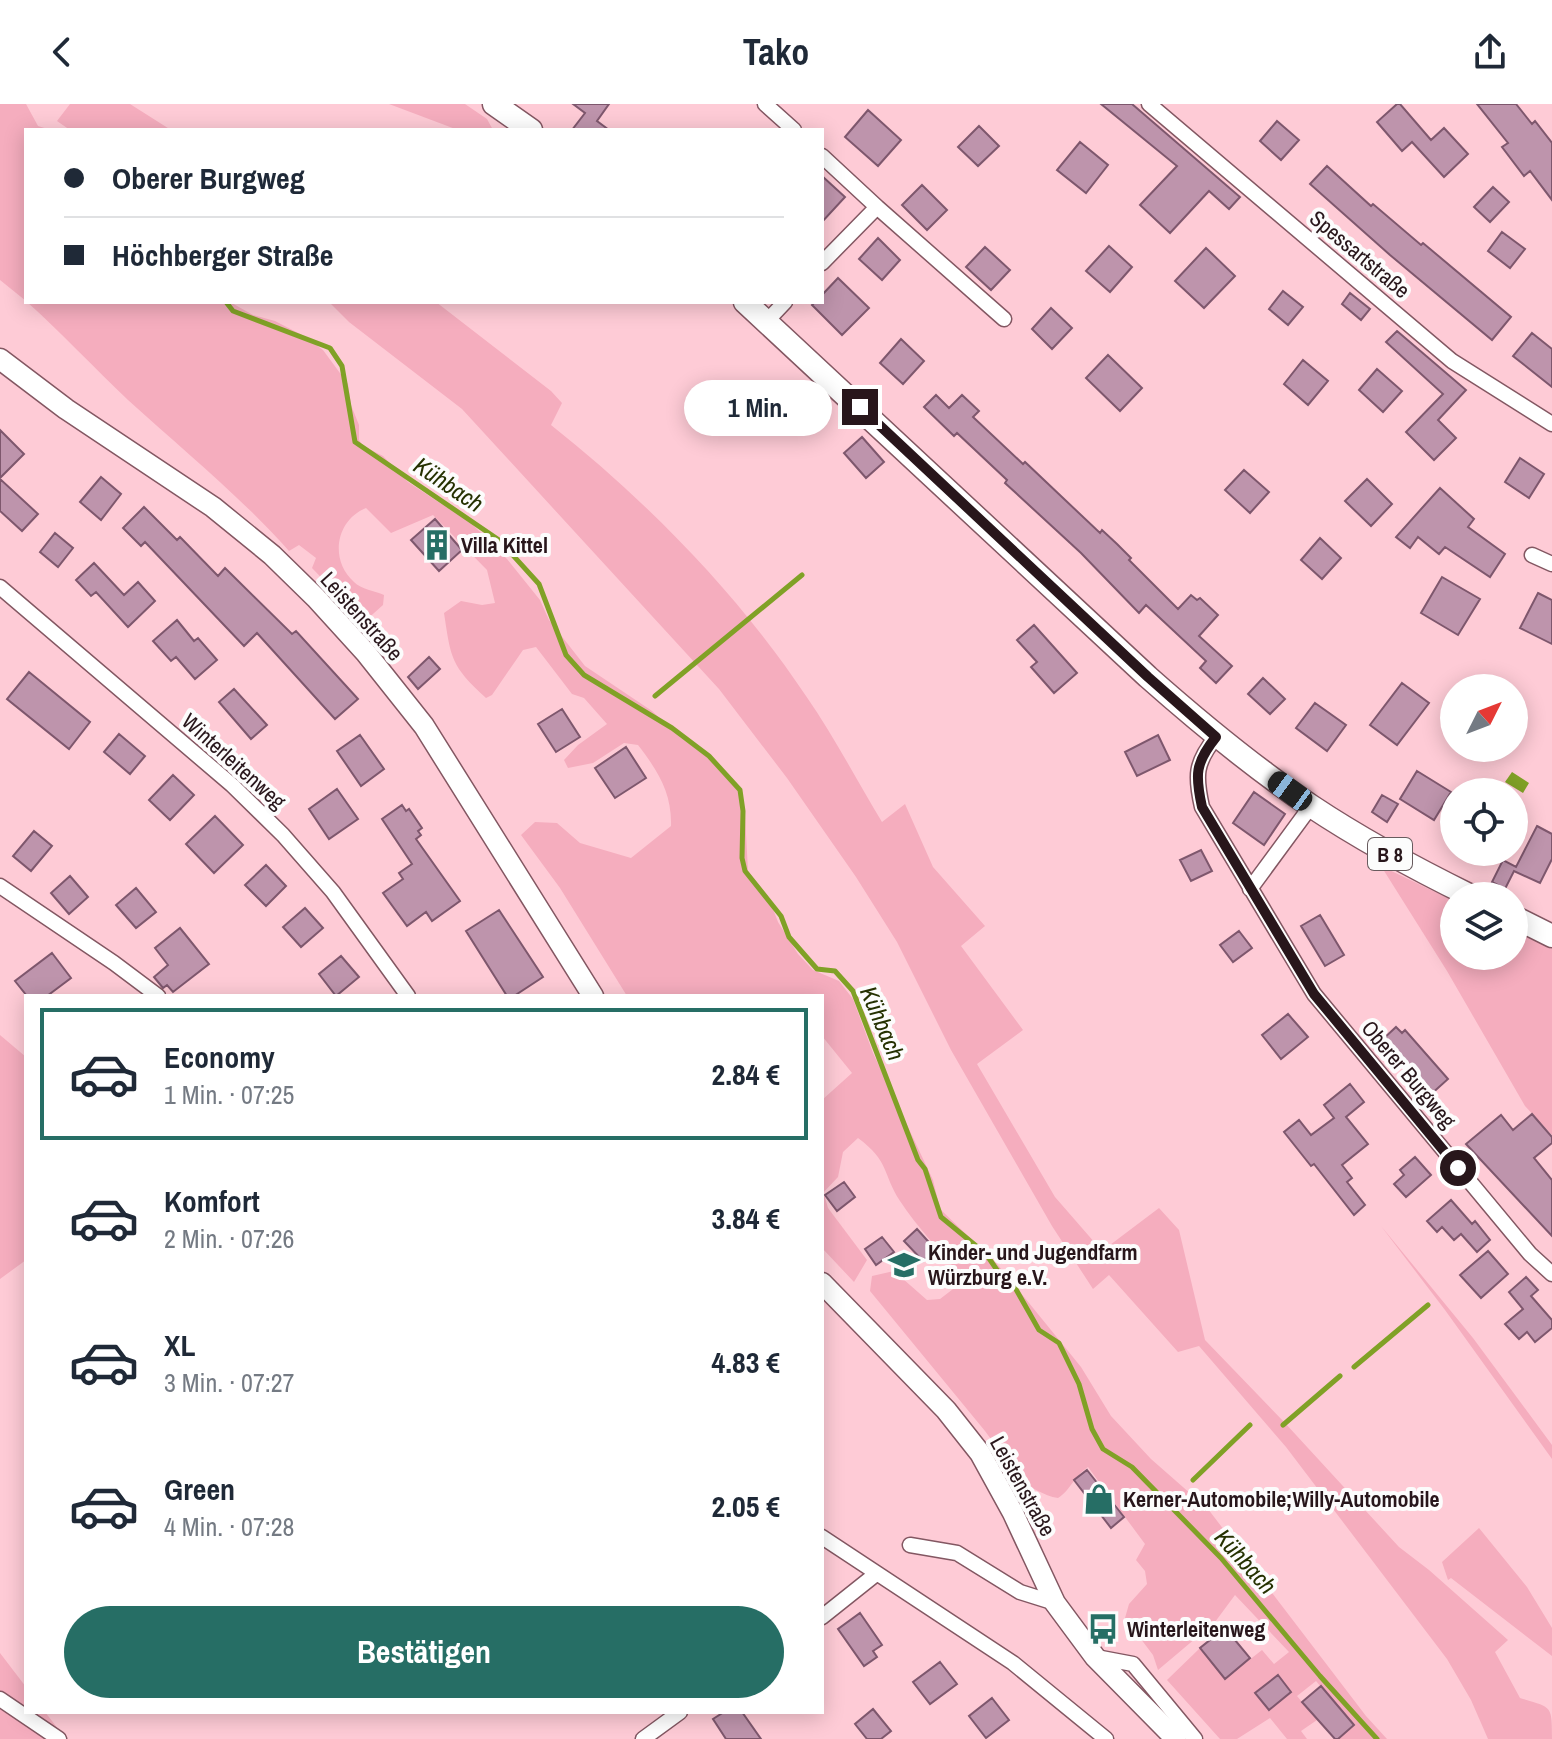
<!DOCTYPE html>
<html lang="de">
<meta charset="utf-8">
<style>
body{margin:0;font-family:"Archivo Narrow",sans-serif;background:#f6f6f7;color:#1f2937;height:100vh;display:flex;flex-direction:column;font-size:30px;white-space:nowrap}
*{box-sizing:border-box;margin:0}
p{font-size:26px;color:#747a83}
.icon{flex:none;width:44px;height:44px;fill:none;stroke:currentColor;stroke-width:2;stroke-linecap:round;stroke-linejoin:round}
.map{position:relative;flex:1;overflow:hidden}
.details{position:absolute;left:24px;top:890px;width:800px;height:720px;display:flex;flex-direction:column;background:#fff;border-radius:0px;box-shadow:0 4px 20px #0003}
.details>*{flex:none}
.top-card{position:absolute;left:24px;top:24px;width:800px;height:176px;border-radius:0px;box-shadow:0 4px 20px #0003;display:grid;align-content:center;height:176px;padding:0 40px;background:#fff}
.needle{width:52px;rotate:48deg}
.fabs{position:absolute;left:1440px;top:570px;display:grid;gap:16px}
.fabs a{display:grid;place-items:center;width:88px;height:88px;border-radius:50%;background:#fff;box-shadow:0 4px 20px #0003;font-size:40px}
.end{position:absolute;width:36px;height:36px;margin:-18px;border:10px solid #28161b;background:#fff;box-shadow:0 0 0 4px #fff}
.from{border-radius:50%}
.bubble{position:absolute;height:56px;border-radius:28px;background:#fff;box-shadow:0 4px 20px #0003;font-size:26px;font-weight:700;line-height:56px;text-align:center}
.car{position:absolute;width:24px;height:48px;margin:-24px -12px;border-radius:10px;box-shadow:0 0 6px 2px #0007;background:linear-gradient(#222 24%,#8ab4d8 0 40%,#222 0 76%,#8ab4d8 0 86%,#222 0)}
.top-card b{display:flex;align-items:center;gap:28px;height:76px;font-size:30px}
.top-card b+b{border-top:2px solid #e0e1e3}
.top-card i{width:20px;height:20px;background:#1f2937}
ul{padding:14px 0 0;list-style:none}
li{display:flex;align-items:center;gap:24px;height:132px;margin:0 16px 12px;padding:0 24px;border:4px solid transparent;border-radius:0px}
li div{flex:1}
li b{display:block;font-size:30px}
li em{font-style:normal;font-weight:700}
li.current{border-color:#266e65}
li>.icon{width:72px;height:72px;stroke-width:1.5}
.primary-button{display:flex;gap:16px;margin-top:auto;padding:16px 40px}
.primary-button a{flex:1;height:92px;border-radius:48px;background:#266e65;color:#fff;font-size:32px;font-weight:700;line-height:92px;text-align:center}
header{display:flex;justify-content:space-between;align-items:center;height:104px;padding:0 40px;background:#fff;font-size:36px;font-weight:700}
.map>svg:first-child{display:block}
.green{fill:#f5adbe}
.water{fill:#80a126}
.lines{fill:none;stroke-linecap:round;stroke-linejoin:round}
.stream{stroke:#80a126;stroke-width:5}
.building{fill:#be94ac;stroke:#7e576d;stroke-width:2}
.minor-casing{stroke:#835762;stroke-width:17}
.secondary-casing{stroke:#835762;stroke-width:23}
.primary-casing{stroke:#835762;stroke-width:25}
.minor{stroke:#fff;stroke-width:14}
.secondary{stroke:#fff;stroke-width:20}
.primary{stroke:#fff;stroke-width:22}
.route{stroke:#28161b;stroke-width:10}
.labels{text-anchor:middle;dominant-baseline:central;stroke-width:8;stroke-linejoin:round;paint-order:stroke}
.shield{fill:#fcfcfc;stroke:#685b5e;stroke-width:2}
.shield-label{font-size:20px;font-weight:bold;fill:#28161b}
.street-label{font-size:22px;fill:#28161b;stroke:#fcfcfc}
.poi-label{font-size:22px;font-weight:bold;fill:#28161b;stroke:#fcfcfc;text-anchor:start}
.water-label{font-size:24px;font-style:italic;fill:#253101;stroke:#fcfcfc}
</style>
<header><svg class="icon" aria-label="back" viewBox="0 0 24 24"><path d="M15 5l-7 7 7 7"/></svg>Tako<svg class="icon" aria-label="share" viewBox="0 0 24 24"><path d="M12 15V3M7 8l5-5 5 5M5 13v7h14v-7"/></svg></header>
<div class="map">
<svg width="1552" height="1635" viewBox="0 0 1552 1635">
<rect width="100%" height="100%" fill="#fecbd6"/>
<path class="green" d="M0,0H26L38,22L51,26H26V197L0,176Z
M70,0H130L171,26H70L57,17Z
M389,0H465L487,15L493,26H458Z
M27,198H230L253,211L275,217L304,232L323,246L348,280L351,301L359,321V336L363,342L383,352L408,378L472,420L507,455L540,496L549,516L585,562L652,607L681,634L720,662L736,679L745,711L748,767L768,792L778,818L798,850L813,866L839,877L853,895L873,949L933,1076L940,1105L998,1161L1081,1263L1111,1312L1151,1355L1208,1405L1366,1612L1387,1635H1338L1354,1621L1316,1577L1297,1592L1317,1616L1301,1627L1307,1635H1287L1270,1614L1237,1635H1220L1167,1576L1200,1544L1225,1575L1262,1546L1274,1560L1289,1548L1235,1491L1215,1518L1158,1566L1153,1551L1125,1514L1129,1500L1147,1480L1145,1467L1136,1456L1145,1440L1088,1363C1073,1373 1071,1386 1058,1394C1043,1392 1032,1382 1017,1378L1007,1357L985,1327L870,1187L872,1172L894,1167L927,1196L940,1195L957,1182V1167C938,1144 917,1123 900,1097C882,1069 890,1058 858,1034L843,1048L838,1073L822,1090V996L852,969L822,932V892H627L560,784L521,731L535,718L557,719L580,739L631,754L671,722C672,689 658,667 638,641L624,639L593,659L568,664L564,656L578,641L607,620L584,594L572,590L536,543L523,546L492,591L486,594C451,562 451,555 444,509L461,497L482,501L495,499L487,466L433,411L391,429L366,404C336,416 329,456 354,478C361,485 375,487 384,491L383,501L364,518L312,464L316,454L299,441L289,447C240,392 183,346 128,296C94,264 62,229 27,198Z
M329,198H436L551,287L562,299L551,321C647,397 738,490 806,592C834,632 857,677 882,718L905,700L933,763L985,822L961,842L1023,926L977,960L1055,1093L1102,1147L1159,1104L1179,1126L1205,1236L1285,1319L1399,1443L1429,1466L1508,1536L1495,1548L1520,1594C1552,1604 1552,1600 1552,1635H1488L1471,1596L1447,1555L1286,1343L1199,1242L1178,1248L1109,1171L1093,1185L1052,1122L951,946L897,838L856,773L787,674L719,585L462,305L349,218Z
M1381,762L1454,797V852H1514V827L1552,845V1031L1525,1002L1447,867Z
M0,931L26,953V1156L0,1175Z
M824,1090L828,1104L867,1156L854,1178L822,1144V1092Z
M1381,1122L1473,1234L1552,1341V1355L1445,1206Z
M1479,1424L1527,1483L1552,1524V1552L1451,1474L1448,1476L1442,1458Z
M0,1549L26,1583V1608H45L66,1635H0Z"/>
<path class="water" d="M1512,668L1529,679L1523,689L1505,678Z"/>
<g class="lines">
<path class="stream" d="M226,198L233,207L330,244L342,262L355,338L499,436L539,480L566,551L584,571L672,624L709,652L740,686L743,707L742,754L745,767L781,812L789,833L817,865L835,867L853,887L918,1056L925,1065L941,1113L986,1150L997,1166L1013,1180L1039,1226L1059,1239L1079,1280L1092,1325L1103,1345L1132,1363L1221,1454L1320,1572L1377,1635
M655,592L802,471
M1354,1263L1428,1201
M1283,1321L1340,1272
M1193,1376L1250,1321"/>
</g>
<path class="building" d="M573,0H609L597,17L609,26H572L585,9Z
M1101,0H1132L1240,93L1229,105L1209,87L1170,129L1140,101L1177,62Z
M1397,0H1400L1431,36L1444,24L1468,50L1444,73L1412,38L1402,47L1377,18Z
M1477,0H1516L1532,20L1535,17L1552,39V96L1530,67L1524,72L1502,43L1508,39Z
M868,6L901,36L878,62L845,33Z
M1277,17L1299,36L1281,56L1260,37Z
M979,22L999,42L978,62L958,43Z
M1080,38L1108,61L1086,89L1057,66Z
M1327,62L1371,102L1373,100L1421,141L1423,139L1511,213L1492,236L1390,151L1310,80Z
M822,72L845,93L822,118Z
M922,81L947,106L927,126L902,101Z
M1493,83L1509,98L1490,118L1474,103Z
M1502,128L1525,145L1510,164L1488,147Z
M878,134L900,156L882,176L859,155Z
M1109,142L1132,163L1110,188L1086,167Z
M985,143L1010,166L991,186L966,163Z
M1206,144L1235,172L1204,204L1175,177Z
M838,174L869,204L842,231L812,201L815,198H822V191Z
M1283,187L1303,203L1288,221L1269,205Z
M1350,189L1370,205L1361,216L1342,200Z
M1051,204L1072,224L1052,245L1032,225Z
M1397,227L1466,286L1438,316L1456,334L1434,356L1406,328L1443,290L1386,238Z
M1532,229L1552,245V283L1513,252Z
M901,235L924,257L903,280L880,259Z
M1108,251L1142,284L1120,307L1086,274Z
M1303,256L1328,277L1308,301L1284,280Z
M1377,265L1402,287L1383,308L1359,286Z
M936,291L949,304L962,291L979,307L973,313L1023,360L1025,358L1100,429L1102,426L1117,440L1131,454L1129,456L1178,505L1191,491L1197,496L1200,494L1218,511L1199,532L1232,562L1216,579L1200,564L1206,557L1146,501L1139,509L1081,449L1005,379L1007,376L957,329L954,332L924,303Z
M0,326L24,350L0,374Z
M862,333L884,358L866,374L844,349Z
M1520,354L1544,370L1529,394L1505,378Z
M1244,366L1269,388L1250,409L1225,386Z
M101,373L121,390L101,416L80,398Z
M0,375L38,410L22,427L0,407Z
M1367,375L1392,400L1371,422L1345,397Z
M1440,384L1474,415L1468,423L1505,450L1490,473L1445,443L1439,450L1418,433L1410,444L1396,433Z
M144,403L177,436L180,433L218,472L225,464L292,530L296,527L358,595L335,615L257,529L244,542L145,438L141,442L123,424Z
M435,415L462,446L439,467L411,436Z
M55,429L73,444L58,463L40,448Z
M1320,434L1341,454L1322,475L1301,456Z
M94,459L124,491L138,478L155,497L128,523L96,488L91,492L76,476Z
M1442,473L1480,495L1458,531L1421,509Z
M1538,489L1552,496V540L1520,524Z
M177,516L194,537L198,534L217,556L195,575L176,553L171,557L153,537Z
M1034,521L1077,569L1054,589L1031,563L1037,558L1017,536Z
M429,553L440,565L418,585L408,573Z
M29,568L90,618L69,645L7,595Z
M1263,574L1285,595L1270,610L1248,590Z
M1402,579L1429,599L1397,641L1370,621Z
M234,585L267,621L251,635L219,598Z
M1315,599L1346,621L1327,647L1296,624Z
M562,605L580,633L556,648L538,620Z
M119,630L145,652L130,670L104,648Z
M360,631L384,665L361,682L337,647Z
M1158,631L1170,656L1137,672L1125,648Z
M626,643L646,674L615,694L595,664Z
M1417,667L1451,688L1434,716L1400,695Z
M173,671L194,691L170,716L149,696Z
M337,685L358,715L329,735L309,705Z
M1254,688L1285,710L1264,741L1233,719Z
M1382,691L1398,700L1387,718L1372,708Z
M402,701L406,707L409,705L422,724L418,727L421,731L416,735L460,797L432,817L426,808L407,822L383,789L403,775L399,769L412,760L382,715Z
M215,712L243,741L214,769L186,740Z
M1537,722L1552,730V755L1540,779L1514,767L1505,785L1492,778L1503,756L1516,763Z
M34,727L52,742L31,767L13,752Z
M1201,746L1212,767L1191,777L1180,756Z
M266,761L286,782L266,802L245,781Z
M70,772L88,793L69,810L51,789Z
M136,784L156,808L136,824L116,801Z
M305,804L323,824L301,843L283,823Z
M499,806L543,873L514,892H507L466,827Z
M1320,811L1344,851L1325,862L1301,822Z
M180,824L209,860L173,888L167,881L163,884L154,873L168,861L155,844Z
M1239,827L1252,844L1233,858L1220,841Z
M52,849L71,874L47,892H27L15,877Z
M341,852L359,873L336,892L319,870Z
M1288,910L1308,933L1281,955L1262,931Z
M1396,923L1402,929L1405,926L1448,975L1429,992L1381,937Z
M1350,980L1364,998L1346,1013L1368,1040L1342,1061L1352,1074L1347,1078L1365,1101L1354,1111L1314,1060L1311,1062L1284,1028L1299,1016L1311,1031L1334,1014L1324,1001Z
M1532,1010L1552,1033V1039L1534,1054L1552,1076V1132L1466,1040L1501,1011L1513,1026Z
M1415,1053L1431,1071L1406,1093L1394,1080L1404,1071L1400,1066Z
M844,1078L855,1093L837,1107L825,1091Z
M1451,1096L1472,1120L1475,1117L1490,1136L1477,1148L1461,1130L1454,1136L1442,1123L1437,1128L1427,1117Z
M917,1125L935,1145L923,1157L904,1137Z
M882,1133L894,1148L876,1161L865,1145Z
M1488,1147L1508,1170L1481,1194L1460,1171Z
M1526,1173L1538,1186L1531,1192L1552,1216V1224L1535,1238L1527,1228L1519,1235L1505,1220L1523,1205L1509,1188Z
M1087,1366L1124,1413L1111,1424L1074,1376Z
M860,1509L882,1541L873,1547L877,1553L864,1562L838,1525Z
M1225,1524L1250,1554L1225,1575L1200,1544Z
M940,1558L957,1580L930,1600L913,1578Z
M1278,1571L1291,1588L1269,1606L1255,1589Z
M1321,1582L1354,1621L1338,1635H1335L1302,1598Z
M992,1594L1009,1616L986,1634L969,1612Z
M873,1605L891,1627L881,1635H867L855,1620Z
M724,1608H742L761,1635H726L713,1615Z"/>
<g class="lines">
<defs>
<path id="minor" d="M765,0L794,26
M1149,0L1452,257L1552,320
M822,52L877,103L822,159
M877,103L1004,215
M767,217L785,198
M1532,451L1552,460
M0,483L232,681L283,731L333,788L408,892
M1216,633C1195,659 1195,672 1202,703L1314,890L1530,1150L1552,1170
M0,782L114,859L158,892
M1250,785L1311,702
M822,1433L1013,1559L1106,1635
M910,1441L957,1449L1020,1488L1055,1499
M822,1513L876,1470
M1096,1553L1133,1560L1195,1635
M0,1595L59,1635
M643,1635L680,1608"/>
<path id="secondary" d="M0,255L66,305L213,403L272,451L316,494L366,549L424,622L593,892
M822,1179L946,1306L980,1349L1013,1409L1055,1499L1095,1553L1176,1635"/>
<path id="primary" d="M494,0L531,26
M745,198L1148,573C1200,619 1253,663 1311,702C1362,736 1416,765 1471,792
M1514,813L1552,832"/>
</defs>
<use href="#minor" class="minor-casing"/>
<use href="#secondary" class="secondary-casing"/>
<use href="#primary" class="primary-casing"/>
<use href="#minor" class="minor"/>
<use href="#secondary" class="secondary"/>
<use href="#primary" class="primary"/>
</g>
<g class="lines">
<path class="route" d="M860,303L1148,573L1216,633C1195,659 1195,671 1202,703L1314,890L1458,1064"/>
</g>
<defs>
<symbol id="building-bare" viewBox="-9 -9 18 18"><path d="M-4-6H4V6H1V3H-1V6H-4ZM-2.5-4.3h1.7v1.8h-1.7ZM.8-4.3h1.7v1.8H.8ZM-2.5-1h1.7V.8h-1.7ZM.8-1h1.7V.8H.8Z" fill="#266e65" stroke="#fcfcfc" stroke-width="2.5" paint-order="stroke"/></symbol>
<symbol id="school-bare" viewBox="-9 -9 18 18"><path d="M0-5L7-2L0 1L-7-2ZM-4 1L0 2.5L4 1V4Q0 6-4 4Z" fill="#266e65" stroke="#fcfcfc" stroke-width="2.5" paint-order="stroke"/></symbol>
<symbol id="shop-bare" viewBox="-9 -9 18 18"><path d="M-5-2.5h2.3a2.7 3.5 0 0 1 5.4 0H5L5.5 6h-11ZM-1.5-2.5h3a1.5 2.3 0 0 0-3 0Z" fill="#266e65" stroke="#fcfcfc" stroke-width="2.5" paint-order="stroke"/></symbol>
<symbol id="bus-bare" viewBox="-9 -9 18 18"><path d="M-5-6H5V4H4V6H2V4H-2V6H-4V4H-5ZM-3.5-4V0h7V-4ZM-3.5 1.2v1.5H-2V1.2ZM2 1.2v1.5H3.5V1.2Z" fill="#266e65" stroke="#fcfcfc" stroke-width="2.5" paint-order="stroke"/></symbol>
</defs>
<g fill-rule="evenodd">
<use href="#building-bare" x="415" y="419" width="44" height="44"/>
<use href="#school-bare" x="882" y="1139" width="44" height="44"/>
<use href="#shop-bare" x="1077" y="1373" width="44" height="44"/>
<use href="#bus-bare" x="1081" y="1503" width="44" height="44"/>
</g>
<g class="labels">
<rect class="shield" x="1368" y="734" width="44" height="32" rx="6"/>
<g class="shield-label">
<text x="1390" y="750">B 8</text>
</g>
<g class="street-label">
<text transform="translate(1360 150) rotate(40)">Spessartstraße</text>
<text transform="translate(362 512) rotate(48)">Leistenstraße</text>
<text transform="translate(234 657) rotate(42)">Winterleitenweg</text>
<text transform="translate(1409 970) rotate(50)">Oberer Burgweg</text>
<text transform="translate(1023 1382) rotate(61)">Leistenstraße</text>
</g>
<g class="poi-label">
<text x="461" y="441">Villa Kittel</text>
<text x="928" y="1148">Kinder- und Jugendfarm<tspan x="928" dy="25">Würzburg e.V.</tspan></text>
<text x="1123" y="1395">Kerner-Automobile;Willy-Automobile</text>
<text x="1127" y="1525">Winterleitenweg</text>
</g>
<g class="water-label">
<text transform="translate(449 380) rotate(34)">Kühbach</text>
<text transform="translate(883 919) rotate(67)">Kühbach</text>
<text transform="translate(1246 1457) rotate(48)">Kühbach</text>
</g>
</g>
</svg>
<div class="fabs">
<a><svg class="needle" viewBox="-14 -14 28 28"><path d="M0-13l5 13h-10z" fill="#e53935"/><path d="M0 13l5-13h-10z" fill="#747a83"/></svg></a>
<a><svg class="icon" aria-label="locate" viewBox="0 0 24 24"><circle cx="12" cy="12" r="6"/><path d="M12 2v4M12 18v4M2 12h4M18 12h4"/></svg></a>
<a><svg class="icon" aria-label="layers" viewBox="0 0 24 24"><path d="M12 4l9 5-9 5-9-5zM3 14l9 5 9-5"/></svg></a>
</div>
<i class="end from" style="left:1458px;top:1064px"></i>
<i class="end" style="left:860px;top:303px"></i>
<div class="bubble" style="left:684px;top:276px;width:148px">1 Min.</div>
<i class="car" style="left:1290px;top:687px;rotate:306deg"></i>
<div class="top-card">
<b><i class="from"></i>Oberer Burgweg</b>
<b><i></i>Höchberger Straße</b>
</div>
<section class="details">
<ul>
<li class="current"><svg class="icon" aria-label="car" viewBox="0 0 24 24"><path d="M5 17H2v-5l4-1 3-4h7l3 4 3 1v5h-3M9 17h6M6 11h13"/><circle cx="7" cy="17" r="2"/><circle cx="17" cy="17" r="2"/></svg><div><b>Economy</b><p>1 Min. · 07:25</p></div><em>2.84 €</em></li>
<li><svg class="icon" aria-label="car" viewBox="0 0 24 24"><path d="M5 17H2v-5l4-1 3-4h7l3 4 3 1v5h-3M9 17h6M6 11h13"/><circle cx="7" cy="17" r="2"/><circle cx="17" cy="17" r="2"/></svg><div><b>Komfort</b><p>2 Min. · 07:26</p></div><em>3.84 €</em></li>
<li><svg class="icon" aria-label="car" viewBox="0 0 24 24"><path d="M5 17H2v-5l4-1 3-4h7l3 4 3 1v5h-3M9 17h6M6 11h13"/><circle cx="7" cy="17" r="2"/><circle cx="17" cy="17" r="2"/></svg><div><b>XL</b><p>3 Min. · 07:27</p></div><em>4.83 €</em></li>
<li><svg class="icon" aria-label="car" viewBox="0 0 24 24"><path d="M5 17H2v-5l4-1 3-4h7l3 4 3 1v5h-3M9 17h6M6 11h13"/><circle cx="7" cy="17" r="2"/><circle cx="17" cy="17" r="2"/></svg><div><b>Green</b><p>4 Min. · 07:28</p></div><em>2.05 €</em></li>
</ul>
<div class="primary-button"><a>Bestätigen</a></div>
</section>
</div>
